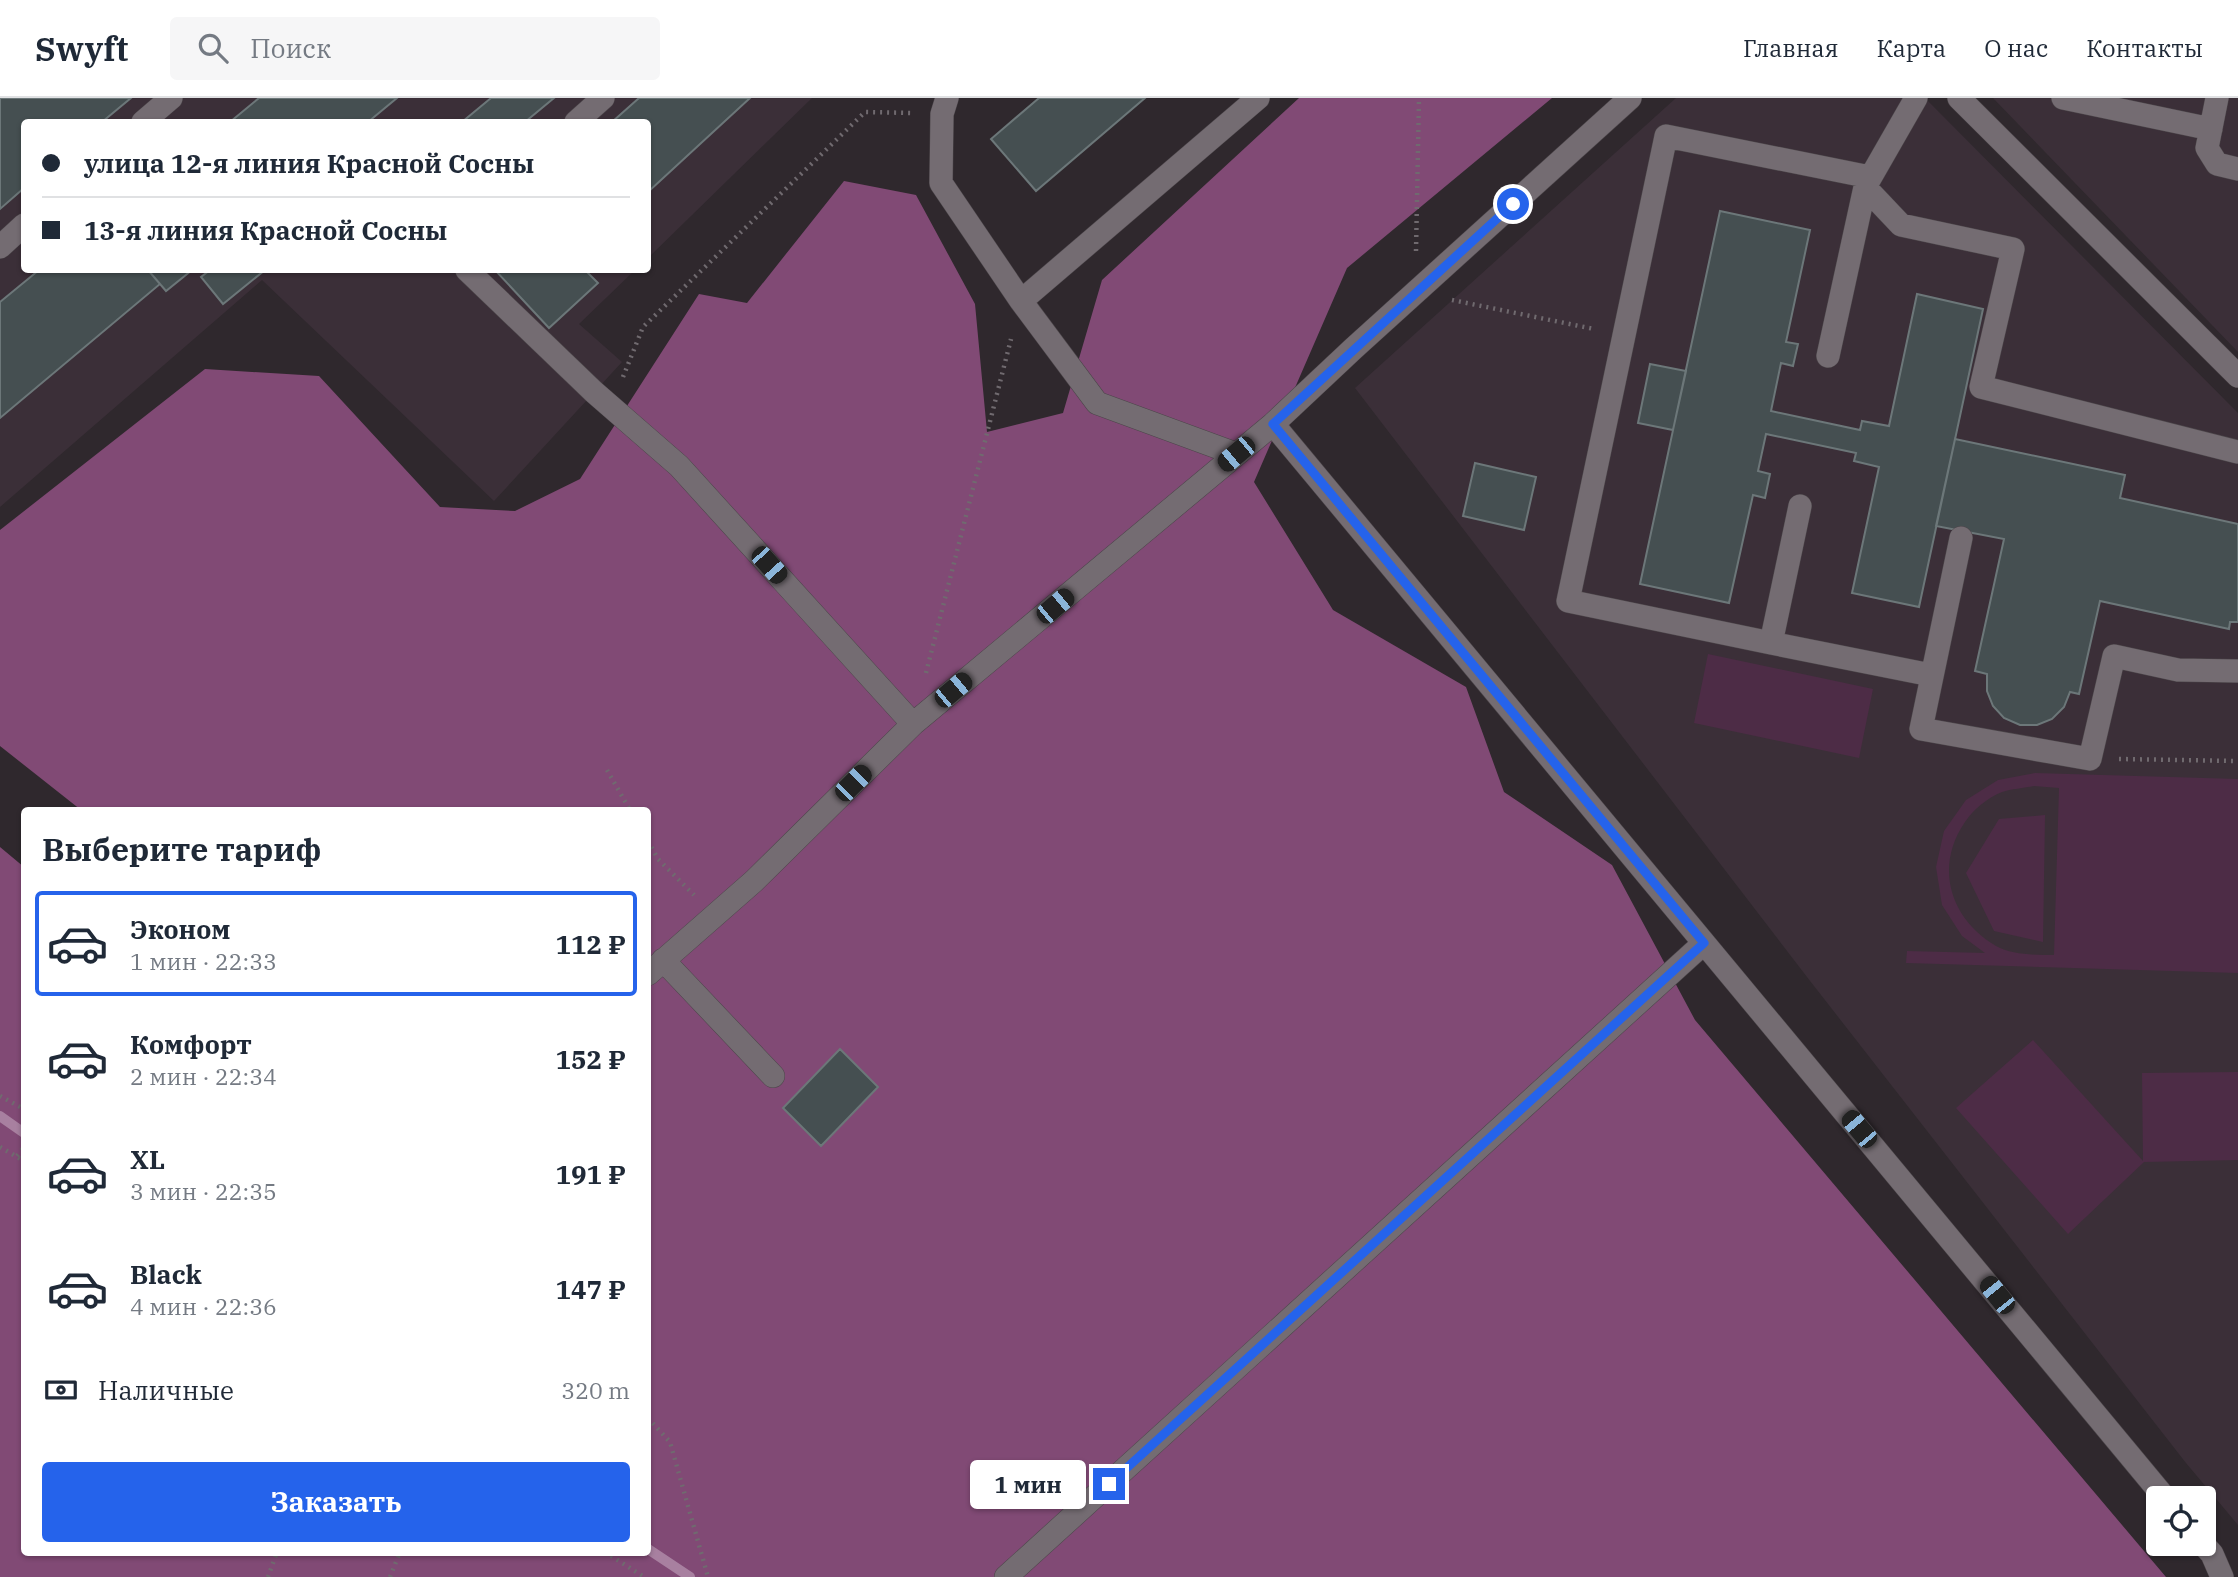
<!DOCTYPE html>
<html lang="ru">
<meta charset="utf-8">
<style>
body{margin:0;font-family:"IBM Plex Serif",serif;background:#f6f6f7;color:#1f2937;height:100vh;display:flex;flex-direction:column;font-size:26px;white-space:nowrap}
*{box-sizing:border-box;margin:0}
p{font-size:23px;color:#747a83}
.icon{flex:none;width:38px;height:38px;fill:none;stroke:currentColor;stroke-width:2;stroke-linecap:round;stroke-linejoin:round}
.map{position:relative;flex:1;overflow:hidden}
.details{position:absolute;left:21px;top:709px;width:630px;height:749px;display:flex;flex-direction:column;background:#fff;border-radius:7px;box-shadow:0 2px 5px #0004}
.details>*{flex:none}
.banner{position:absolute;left:21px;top:21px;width:630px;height:154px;border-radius:7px;box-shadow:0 2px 5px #0004;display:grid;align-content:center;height:154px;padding:0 21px;background:#fff}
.buttons{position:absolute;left:2146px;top:1388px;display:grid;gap:14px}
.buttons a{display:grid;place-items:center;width:70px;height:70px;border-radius:7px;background:#fff;box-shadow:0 2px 5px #0004;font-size:35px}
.end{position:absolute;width:32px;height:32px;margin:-16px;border:9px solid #2563eb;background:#fff;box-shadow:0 0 0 4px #fff}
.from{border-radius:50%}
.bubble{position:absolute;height:49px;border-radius:7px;background:#fff;box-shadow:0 2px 5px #0004;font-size:23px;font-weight:700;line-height:49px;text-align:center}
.car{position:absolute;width:21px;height:42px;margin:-21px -10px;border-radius:9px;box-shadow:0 0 5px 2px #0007;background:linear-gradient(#222 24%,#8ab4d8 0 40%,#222 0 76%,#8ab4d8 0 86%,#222 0)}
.banner b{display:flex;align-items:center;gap:24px;height:66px;font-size:26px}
.banner b+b{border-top:2px solid #e0e1e3}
.banner i{width:18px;height:18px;background:#1f2937}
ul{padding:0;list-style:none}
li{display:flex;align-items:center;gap:21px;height:105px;margin:0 14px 10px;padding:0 7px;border:4px solid transparent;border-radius:7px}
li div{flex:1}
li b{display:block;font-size:26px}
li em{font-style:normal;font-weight:700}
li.active{border-color:#2563eb}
li>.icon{width:63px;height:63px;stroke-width:1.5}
h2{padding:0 21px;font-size:32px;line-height:84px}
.pay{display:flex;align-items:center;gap:18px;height:77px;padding:0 21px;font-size:26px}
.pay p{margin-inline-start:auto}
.primary-button{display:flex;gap:14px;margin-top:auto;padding:14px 21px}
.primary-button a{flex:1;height:80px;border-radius:7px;background:#2563eb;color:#fff;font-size:28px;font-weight:700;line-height:80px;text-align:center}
header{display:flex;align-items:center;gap:42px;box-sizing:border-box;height:98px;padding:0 35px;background:#fff;border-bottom:2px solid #e0e1e3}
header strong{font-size:33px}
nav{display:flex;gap:38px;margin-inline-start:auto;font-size:24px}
.search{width:490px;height:63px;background:#f6f6f7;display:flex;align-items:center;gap:18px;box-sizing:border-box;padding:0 24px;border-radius:7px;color:#747a83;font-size:26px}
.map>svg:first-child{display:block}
.built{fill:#3b2f38}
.green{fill:#4d2c46;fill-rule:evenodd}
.forest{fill:#814a75}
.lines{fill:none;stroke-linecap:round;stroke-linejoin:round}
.stream{stroke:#a880a0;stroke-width:10}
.building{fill:#454f51;stroke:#6c7779;stroke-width:2}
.service-casing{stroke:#4c464a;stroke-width:24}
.path{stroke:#706a6f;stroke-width:4.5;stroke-dasharray:2 5;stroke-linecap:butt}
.service{stroke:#746c72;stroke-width:23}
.route{stroke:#2563eb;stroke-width:9}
</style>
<header>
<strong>Swyft</strong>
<div class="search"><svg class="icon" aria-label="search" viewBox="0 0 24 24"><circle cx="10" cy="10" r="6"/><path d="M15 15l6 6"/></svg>Поиск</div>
<nav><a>Главная</a><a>Карта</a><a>О нас</a><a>Контакты</a></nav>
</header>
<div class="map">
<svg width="2238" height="1479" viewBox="0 0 2238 1479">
<rect width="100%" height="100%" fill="#2f282d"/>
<path class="built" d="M0,0H812L648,160V24H24V172H635L579,226L622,264L494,403L262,182L0,409Z
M1676,0H1925L2238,315V1427L2186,1365L1807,879L1355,290Z
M1993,0H2238V254Z"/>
<path class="green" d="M1708,556L1873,591L1859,660L1694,625Z
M2035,675L2238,681V875L1906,865L1907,853L1985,855L1962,838L1942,807L1936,769L1944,733L1966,702L1998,682ZM2034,688L2059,690L2054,857C2036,857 2012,857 1996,848C1950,821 1934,769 1965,724C1973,712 1987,700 2002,694C2011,691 2024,690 2034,688Z
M2045,717L2043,844L1994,833L1966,775L1999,721Z
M2033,942L2143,1063L2142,975L2238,974V1062L2144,1064L2068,1136L1956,1010Z"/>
<path class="forest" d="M1299,0H1552L1347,170L1254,384L1333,512L1466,589L1504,694L1612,767L1695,922L2166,1479H0V749L24,769V1454H648V712H81L0,648V432L205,271L319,278L440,409L515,413L580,381L699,196L747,205L844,83L916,97L975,206L987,334L1063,315L1102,182Z"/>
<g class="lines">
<path class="stream" d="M0,1018L24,1035
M648,1451L690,1479"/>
</g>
<path class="building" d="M0,0H131L102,24H24V90L0,111Z
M259,0H397L368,24H230Z
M491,0H554L525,24H462Z
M639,0H750L648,94V24H612Z
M1039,0H1145L1036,93L991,41Z
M1720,113L1810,132L1786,244L1798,246L1793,268L1781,265L1771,313L1860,332L1862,323L1889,328L1917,196L1983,211L1919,509L1852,495L1879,369L1854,363L1856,355L1766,336L1758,373L1770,376L1765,400L1753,397L1729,505L1640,486Z
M39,172H148L160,186L0,320V204Z
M148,172H192L166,193Z
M210,172H265L223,206L201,179Z
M495,172H585L598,185L549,230Z
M1650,266L1686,273L1673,332L1638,325Z
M1955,341L2125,377L2120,400L2238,426V524H2230L2229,531L2100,503L2079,596L2070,594L2064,609L2052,621L2037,627H2020L2004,620L1993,608L1987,593V576L1975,573L2004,441L1936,428Z
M1475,365L1536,379L1524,432L1463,418Z
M840,951L878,989L821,1048L783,1010Z"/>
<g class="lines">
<defs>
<path id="service" d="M947,0L942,16L941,85L1021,203
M1916,0L1865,89L1901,127L2013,151L1981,289L2238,354
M1959,0L2238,278
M2063,0L2211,31
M2217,0L2207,50L2217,66L2238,71
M143,24L171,0
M576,24L603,0
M0,149L24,127
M467,172L594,294L679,368L913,626
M1828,258L1865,89
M1273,326L2165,1400
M1236,356L1097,305L1021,203L1258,0
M1800,408L1771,545L1931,577
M1961,440L1921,631L2090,661L2114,558L2178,572L2238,573
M1771,545L1568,503L1666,38L1870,79
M663,862L773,978
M648,876L754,783L913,626L1273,326L1354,250L1630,0
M2203,1446L2212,1456L2222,1479
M1006,1479L1704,845"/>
</defs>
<use href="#service" class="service-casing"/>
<path class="path" d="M1416,153L1419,0
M1452,202L1594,231
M623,279L643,229L865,14L913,15
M926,575L1011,241
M2119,661L2238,663
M607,672L630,712
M648,743L658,761L694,797
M0,998L24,1011
M0,1049L24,1063
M17,1058L24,1049
M648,1320L670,1344L708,1479
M605,1454L644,1479
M268,1479L277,1454
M390,1479L400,1454"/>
<use href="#service" class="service"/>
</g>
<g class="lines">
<path class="route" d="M1109,1386L1704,845L1273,326L1513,106"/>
</g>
</svg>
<div class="buttons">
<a><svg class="icon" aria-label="locate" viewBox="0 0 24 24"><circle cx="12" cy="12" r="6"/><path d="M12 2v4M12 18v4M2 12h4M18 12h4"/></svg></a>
</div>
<i class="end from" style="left:1513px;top:106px"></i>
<i class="end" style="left:1109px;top:1386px"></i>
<div class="bubble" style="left:970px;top:1362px;width:116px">1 мин</div>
<i class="car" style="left:1236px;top:356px;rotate:230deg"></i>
<i class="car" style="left:769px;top:467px;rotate:138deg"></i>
<i class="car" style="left:1055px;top:508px;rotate:50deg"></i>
<i class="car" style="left:953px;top:592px;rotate:50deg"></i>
<i class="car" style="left:853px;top:685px;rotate:45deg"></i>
<i class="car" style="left:1859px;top:1031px;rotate:320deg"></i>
<i class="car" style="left:1997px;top:1197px;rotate:321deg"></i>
<div class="banner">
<b><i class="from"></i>улица 12-я линия Красной Сосны</b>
<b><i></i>13-я линия Красной Сосны</b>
</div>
<section class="details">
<h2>Выберите тариф</h2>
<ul>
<li class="active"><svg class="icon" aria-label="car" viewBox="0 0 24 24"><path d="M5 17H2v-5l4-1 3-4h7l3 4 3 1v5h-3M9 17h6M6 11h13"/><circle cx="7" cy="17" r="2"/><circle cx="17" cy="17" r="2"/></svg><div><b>Эконом</b><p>1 мин · 22:33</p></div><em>112 ₽</em></li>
<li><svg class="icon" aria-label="car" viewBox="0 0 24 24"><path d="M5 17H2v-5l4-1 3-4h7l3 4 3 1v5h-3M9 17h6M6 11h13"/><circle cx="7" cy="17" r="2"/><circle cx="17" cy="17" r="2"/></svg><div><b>Комфорт</b><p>2 мин · 22:34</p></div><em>152 ₽</em></li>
<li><svg class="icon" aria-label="car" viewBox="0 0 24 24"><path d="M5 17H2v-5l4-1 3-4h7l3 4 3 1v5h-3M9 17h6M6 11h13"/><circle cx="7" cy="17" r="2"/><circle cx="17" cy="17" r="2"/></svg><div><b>XL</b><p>3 мин · 22:35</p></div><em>191 ₽</em></li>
<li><svg class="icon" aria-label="car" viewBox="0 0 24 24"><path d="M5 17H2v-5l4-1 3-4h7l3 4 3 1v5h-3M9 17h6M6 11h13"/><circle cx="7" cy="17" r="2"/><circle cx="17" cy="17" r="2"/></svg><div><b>Black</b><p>4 мин · 22:36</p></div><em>147 ₽</em></li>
</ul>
<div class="pay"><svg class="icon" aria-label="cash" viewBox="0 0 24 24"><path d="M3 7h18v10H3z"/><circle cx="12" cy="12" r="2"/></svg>Наличные<p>320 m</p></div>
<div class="primary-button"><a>Заказать</a></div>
</section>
</div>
